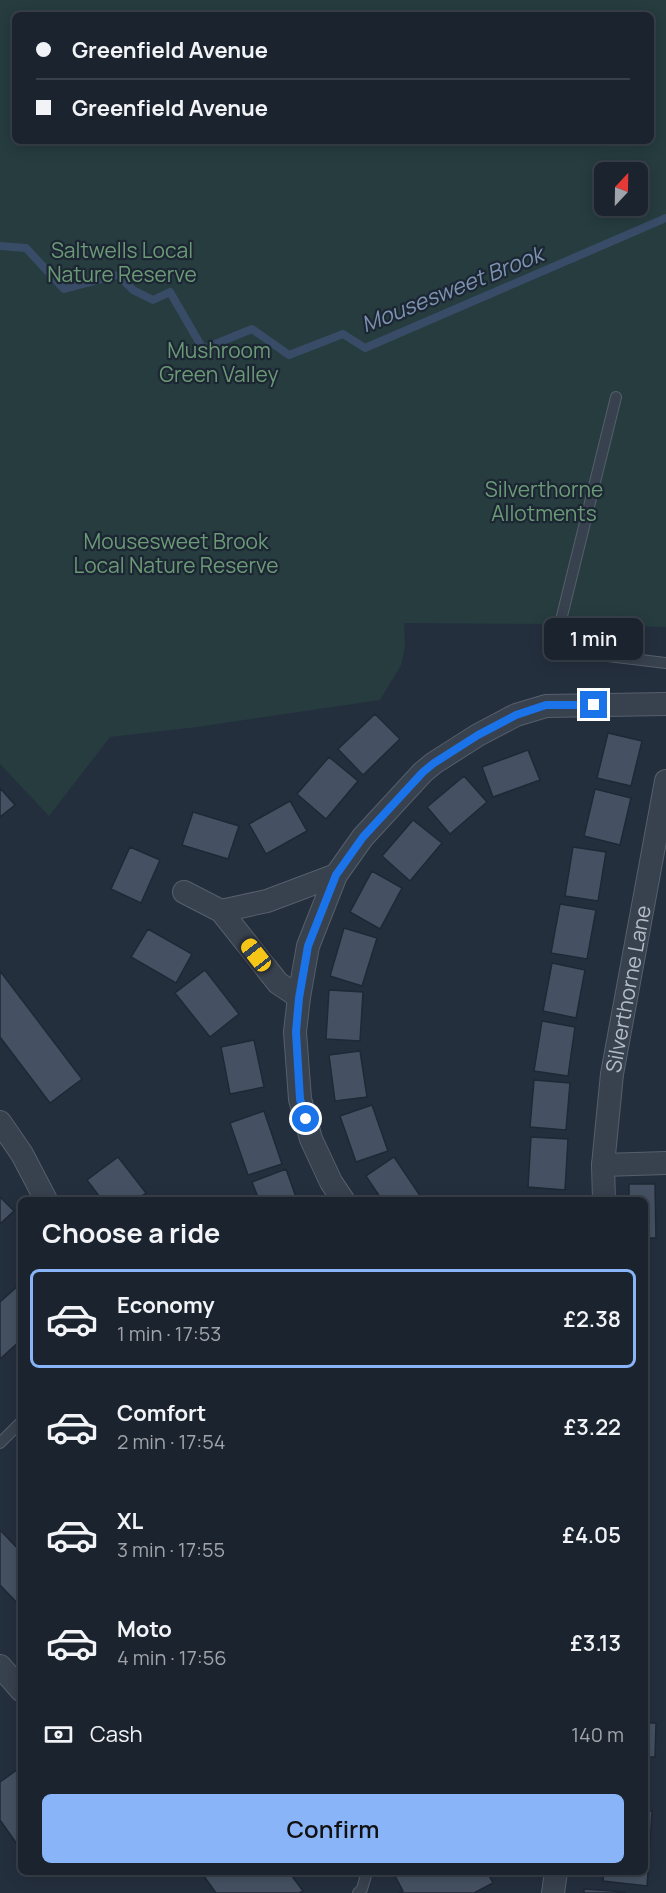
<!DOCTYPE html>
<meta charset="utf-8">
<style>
body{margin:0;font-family:Manrope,sans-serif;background:#282f3a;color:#f1f3f6;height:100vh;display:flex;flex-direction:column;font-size:22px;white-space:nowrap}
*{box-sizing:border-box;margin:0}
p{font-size:20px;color:#a0a4aa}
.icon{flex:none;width:33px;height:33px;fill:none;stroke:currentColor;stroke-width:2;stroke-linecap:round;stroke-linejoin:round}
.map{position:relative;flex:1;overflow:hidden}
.side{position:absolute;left:18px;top:1197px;width:630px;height:678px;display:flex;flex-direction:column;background:#1b232e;border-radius:9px;box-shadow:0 3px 15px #0003,0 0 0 2px #39404a}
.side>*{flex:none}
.banner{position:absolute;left:12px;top:12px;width:642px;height:132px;border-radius:9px;box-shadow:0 3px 15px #0003,0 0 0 2px #39404a;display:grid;align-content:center;height:132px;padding:0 24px;background:#1b232e}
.needle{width:39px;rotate:22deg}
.fabs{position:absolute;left:594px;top:162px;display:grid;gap:12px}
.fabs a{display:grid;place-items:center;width:54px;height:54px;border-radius:9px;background:#1b232e;box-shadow:0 3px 15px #0003,0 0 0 2px #39404a;font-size:30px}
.end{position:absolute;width:27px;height:27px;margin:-14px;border:8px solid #1a73e8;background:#fff;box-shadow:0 0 0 3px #fff}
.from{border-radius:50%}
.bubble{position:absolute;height:42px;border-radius:9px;background:#1b232e;box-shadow:0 3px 15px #0003,0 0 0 2px #39404a;font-size:20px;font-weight:600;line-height:42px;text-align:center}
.car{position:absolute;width:18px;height:36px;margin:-18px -9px;border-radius:8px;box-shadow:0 0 4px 2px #0007;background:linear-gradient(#f5c518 24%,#345 0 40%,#f5c518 0 76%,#345 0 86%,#f5c518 0)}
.banner b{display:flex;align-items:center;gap:21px;height:57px;font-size:22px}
.banner b+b{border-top:2px solid #39404a}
.banner i{width:15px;height:15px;background:#f1f3f6}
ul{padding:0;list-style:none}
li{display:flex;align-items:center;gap:18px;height:99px;margin:0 12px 9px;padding:0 12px;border:3px solid transparent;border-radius:9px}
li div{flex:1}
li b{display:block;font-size:22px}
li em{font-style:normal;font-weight:600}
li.on{border-color:#8ab4f8}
li>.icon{width:54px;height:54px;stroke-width:1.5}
h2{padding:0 24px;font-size:27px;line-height:72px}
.pay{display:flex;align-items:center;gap:15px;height:66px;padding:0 24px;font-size:22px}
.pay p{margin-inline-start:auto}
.action{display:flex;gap:12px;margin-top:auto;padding:12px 24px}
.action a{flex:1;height:69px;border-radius:9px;background:#8ab4f8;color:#111;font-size:24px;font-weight:600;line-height:69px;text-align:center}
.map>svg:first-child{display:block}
.green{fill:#263c3f;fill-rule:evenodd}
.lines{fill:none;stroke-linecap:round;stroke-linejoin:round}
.stream{stroke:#394c67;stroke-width:8}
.building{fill:#455162;stroke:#1f2835;stroke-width:1.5}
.service-casing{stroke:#565f6c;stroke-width:12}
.minor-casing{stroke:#565f6c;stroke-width:24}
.service{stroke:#38414e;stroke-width:10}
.minor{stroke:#38414e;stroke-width:22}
.route{stroke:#1a73e8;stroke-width:8}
.labels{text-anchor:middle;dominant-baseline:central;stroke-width:4.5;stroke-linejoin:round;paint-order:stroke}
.park-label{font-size:21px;fill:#6b9a76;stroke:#1d2633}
.street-label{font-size:21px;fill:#b4bcc9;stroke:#1d2633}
.water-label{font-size:22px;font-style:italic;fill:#7c92b1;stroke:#1d2633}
</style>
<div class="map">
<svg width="666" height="1893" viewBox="0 0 666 1893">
<rect width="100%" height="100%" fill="#242f3e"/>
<path class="green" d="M0,0H666V627L560,624L404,623L405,647L401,665L380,700L197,727L110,737L49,816L0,764ZM15,15H651V141H15ZM604,172H638V206H604Z"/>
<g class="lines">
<path class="stream" d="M0,246L26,248L64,289L118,275L133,290L153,300L170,292L203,349L252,329L289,355L343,334L365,348L666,218"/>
</g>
<path class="building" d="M375,714L400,739L363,775L338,749Z
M608,733L642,741L631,786L597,778Z
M528,750L540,780L493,797L482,767Z
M329,757L358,781L326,819L297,794Z
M464,776L487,802L450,834L427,807Z
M0,788L15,805L0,817Z
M595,789L631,798L620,845L584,836Z
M290,801L307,831L266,854L249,824Z
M193,812L239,826L228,859L182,845Z
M413,820L442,843L410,881L382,856Z
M130,847L160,860L141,903L111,889Z
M573,847L606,852L598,901L565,896Z
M372,871L402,888L380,929L350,912Z
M560,904L596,910L587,959L551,953Z
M344,928L377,938L362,986L330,976Z
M148,929L192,954L176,983L131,957Z
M552,963L585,970L576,1018L543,1011Z
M205,970L239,1014L210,1037L175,993Z
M0,971L82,1079L50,1103L0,1037Z
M329,990L363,992L360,1041L326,1039Z
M542,1021L575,1027L568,1076L534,1071Z
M254,1040L264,1087L230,1094L221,1047Z
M360,1051L367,1097L335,1101L329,1055Z
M534,1080L570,1083L566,1130L530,1127Z
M372,1105L388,1151L356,1162L340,1116Z
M264,1111L282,1164L248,1175L230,1123Z
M531,1137L568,1139L565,1190L528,1187Z
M118,1157L146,1193L136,1200H102L87,1180Z
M394,1157L423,1200H382L366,1176Z
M286,1169L297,1200H259L252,1182Z
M629,1184H655L656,1238H645V1200H629Z
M0,1197L14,1211L0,1224Z
M20,1284L21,1340L0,1359V1302Z
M0,1530L21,1552V1607L0,1585Z
M645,1723H656L655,1757H645Z
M21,1767V1845L19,1847L0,1820V1782Z
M645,1775L648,1776L646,1811H645Z
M645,1811H652L650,1845L645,1844Z
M645,1844L650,1845L647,1886L603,1881L604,1872H645Z
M201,1872H289L303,1891L299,1893H216Z
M393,1872H487L493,1883L474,1893H398L403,1891Z
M584,1889L625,1892V1893H584Z"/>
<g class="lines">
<defs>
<path id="service" d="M616,397L560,624L583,653L666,663
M0,1443L21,1422
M358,1893L362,1889L367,1872"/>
<g id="minor">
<path d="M184,892L221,911L267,901L336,875"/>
<path d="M221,911L278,983L299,997"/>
<path d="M0,1122L22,1154L46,1200"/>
<path d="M603,1165L666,1163"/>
<path d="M343,1200L331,1182L311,1139L300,1099L295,1032L299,997L308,946L336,875L363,837L423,772L434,763L478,735L516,715L546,706L666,704"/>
<path id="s1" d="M604,1200L603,1165L612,1074L666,781"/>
<path d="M0,1666L21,1690"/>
<path d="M553,1893L556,1872"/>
</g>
</defs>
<use href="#service" class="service-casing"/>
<use href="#minor" class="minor-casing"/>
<use href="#service" class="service"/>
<use href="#minor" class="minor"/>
</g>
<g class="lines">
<path class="route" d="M306,1119L300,1099L296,1032L299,998L308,946L336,875L363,837L423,772L434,763L478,735L516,715L546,705H594"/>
</g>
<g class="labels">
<g class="park-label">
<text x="122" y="250">Saltwells Local<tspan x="122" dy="24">Nature Reserve</tspan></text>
<text x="219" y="350">Mushroom<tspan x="219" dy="24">Green Valley</tspan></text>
<text x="544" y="489">Silverthorne<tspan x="544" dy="24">Allotments</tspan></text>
<text x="176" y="541">Mousesweet Brook<tspan x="176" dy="24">Local Nature Reserve</tspan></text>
</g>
<g class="street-label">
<text stroke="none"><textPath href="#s1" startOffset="213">Silverthorne Lane</textPath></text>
</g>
<g class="water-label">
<text transform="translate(452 289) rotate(-22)">Mousesweet Brook</text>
</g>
</g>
</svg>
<div class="fabs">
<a><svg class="needle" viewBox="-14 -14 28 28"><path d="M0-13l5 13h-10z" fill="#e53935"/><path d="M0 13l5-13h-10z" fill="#a0a4aa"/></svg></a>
</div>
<i class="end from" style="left:306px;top:1119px"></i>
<i class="end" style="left:594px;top:705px"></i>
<div class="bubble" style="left:544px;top:618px;width:99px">1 min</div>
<i class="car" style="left:256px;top:955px;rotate:322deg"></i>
<div class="banner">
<b><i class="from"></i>Greenfield Avenue</b>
<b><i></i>Greenfield Avenue</b>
</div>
<section class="side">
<h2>Choose a ride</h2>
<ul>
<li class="on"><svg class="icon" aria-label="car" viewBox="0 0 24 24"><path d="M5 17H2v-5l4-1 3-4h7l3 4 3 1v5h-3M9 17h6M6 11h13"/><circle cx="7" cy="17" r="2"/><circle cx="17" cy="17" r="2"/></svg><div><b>Economy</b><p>1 min · 17:53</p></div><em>£2.38</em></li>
<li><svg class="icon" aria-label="car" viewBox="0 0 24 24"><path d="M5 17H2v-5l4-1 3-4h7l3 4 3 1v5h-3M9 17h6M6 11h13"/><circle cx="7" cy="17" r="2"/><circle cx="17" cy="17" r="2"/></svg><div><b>Comfort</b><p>2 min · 17:54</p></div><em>£3.22</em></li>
<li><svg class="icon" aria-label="car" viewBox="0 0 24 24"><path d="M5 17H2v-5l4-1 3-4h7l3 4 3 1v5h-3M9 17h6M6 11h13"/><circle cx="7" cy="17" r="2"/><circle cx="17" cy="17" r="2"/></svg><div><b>XL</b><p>3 min · 17:55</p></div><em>£4.05</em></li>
<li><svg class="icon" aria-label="car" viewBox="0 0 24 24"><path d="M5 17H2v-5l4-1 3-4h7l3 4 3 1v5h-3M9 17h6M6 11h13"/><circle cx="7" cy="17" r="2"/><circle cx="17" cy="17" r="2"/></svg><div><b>Moto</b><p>4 min · 17:56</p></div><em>£3.13</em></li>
</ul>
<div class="pay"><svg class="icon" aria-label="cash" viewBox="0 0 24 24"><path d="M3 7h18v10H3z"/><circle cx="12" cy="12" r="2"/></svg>Cash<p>140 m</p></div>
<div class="action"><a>Confirm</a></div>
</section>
</div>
